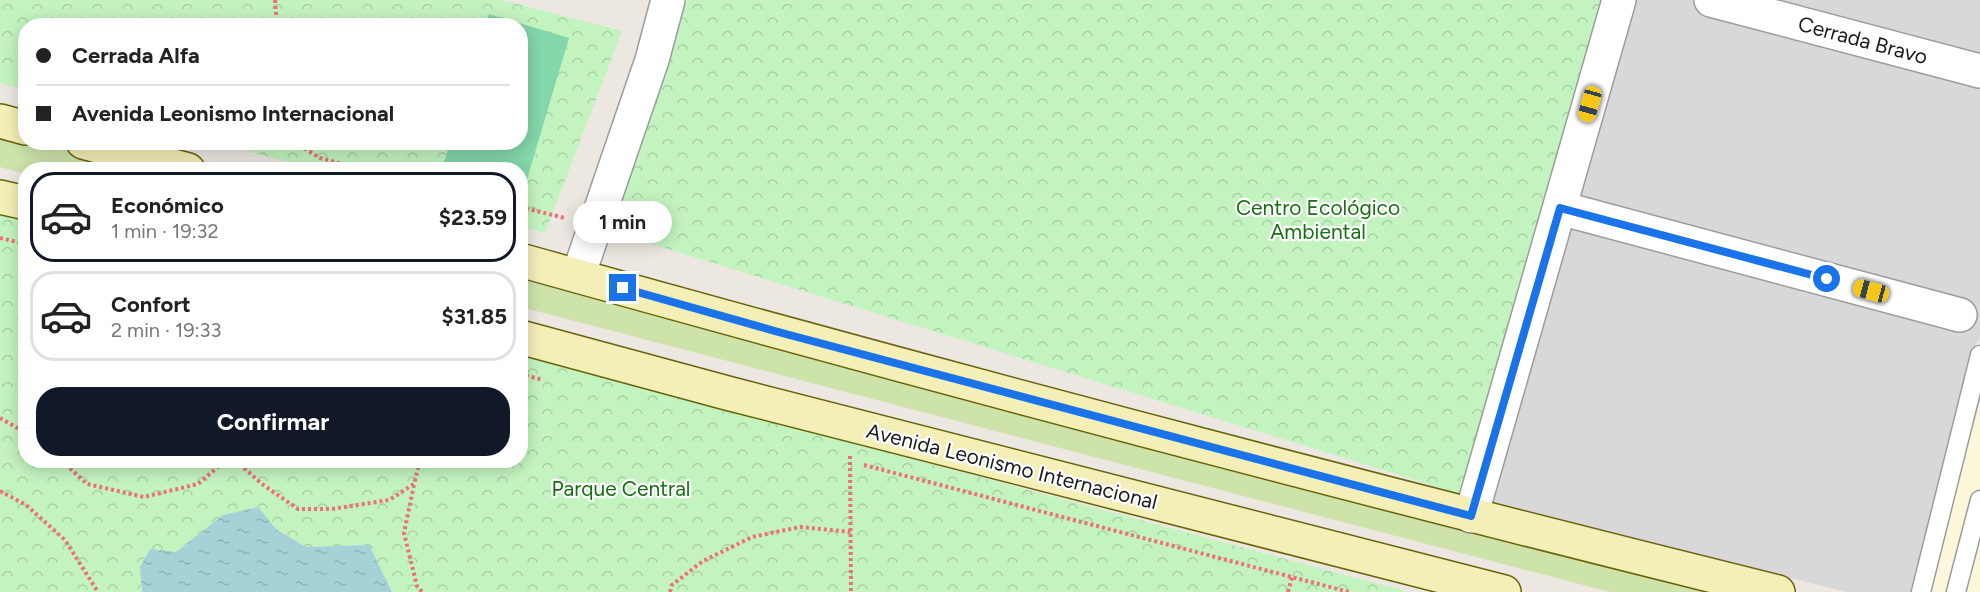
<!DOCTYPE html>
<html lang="es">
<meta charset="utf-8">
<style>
body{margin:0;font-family:Figtree,sans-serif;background:#f2f2f2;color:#222;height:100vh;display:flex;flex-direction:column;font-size:22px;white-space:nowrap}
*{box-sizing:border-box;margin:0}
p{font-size:20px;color:#767676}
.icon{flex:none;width:33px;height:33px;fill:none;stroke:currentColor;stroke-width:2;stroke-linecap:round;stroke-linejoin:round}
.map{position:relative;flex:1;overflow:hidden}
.sheet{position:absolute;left:18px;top:162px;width:510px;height:306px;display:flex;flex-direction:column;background:#fff;border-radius:24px;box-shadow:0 3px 15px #0003}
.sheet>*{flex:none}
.top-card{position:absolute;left:18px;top:18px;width:510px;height:132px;border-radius:24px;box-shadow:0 3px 15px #0003;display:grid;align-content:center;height:132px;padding:0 18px;background:#fff}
.end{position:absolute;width:27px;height:27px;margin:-14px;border:8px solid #1a73e8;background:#fff;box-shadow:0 0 0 3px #fff}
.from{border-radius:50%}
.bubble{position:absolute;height:42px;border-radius:21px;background:#fff;box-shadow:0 3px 15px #0003;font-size:20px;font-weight:700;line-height:42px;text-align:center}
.car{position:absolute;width:18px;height:36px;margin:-18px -9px;border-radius:8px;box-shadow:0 0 4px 2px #0007;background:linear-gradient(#f5c518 24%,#345 0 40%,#f5c518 0 76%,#345 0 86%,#f5c518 0)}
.top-card b{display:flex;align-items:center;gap:21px;height:57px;font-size:22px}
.top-card b+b{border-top:2px solid #e0e0e0}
.top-card i{width:15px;height:15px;background:#222}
ul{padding:10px 0 0;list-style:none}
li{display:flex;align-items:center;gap:18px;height:90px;margin:0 12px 9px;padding:0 6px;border:3px solid #e0e0e0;border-radius:24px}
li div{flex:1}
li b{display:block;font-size:22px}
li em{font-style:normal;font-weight:700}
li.active{border-color:#111827}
li>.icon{width:54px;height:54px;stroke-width:1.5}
.primary-button{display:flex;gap:12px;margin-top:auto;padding:12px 18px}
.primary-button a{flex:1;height:69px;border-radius:24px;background:#111827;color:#fff;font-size:24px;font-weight:700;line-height:69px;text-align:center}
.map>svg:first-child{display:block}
.residential{fill:#d9d8d8}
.education{fill:#fcf7da}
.grass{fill:#cee3aa}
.park{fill:url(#park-crowns)}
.pitch{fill:#84d6ab}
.water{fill:url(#water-ripples)}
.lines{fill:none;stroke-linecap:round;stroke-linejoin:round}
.lane-casing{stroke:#9c9c9c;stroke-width:21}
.street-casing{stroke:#9c9c9c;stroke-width:36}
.secondary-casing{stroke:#67640c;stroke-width:36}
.path{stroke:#ee6f74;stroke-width:4;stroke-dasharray:3 3;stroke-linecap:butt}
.lane{stroke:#fff;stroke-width:18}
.street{stroke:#fff;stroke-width:33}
.secondary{stroke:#f4eeb7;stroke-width:33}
.route{stroke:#1a73e8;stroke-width:8}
.labels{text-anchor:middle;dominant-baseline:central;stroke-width:4.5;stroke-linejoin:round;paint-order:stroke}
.street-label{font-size:21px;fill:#1b1b1b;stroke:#fff}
.park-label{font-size:21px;fill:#186f13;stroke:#fff}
</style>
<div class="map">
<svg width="1980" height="592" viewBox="0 0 1980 592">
<defs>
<pattern id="park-crowns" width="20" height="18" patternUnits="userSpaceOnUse" patternTransform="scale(1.5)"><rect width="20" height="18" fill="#c3f4c0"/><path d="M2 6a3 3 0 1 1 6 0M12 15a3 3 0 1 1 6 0" fill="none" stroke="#a7d1a4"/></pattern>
<pattern id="water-ripples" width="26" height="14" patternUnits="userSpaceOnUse" patternTransform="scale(1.5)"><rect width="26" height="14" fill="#a4d2d7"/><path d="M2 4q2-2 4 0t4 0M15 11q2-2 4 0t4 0" fill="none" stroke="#8db4b8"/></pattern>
</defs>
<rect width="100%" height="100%" fill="#ece7e1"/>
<path class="residential" d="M1608,0H1980V338L1976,344L1914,592H1846L1467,496Z"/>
<path class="education" d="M1980,403V592H1925L1956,485Z"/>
<path class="grass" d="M0,125L26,142L66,143L171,169L26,170L25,174L0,167Z
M520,262L1773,592H1610L521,307Z"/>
<path class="park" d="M0,0H502L622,31L545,233L521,226L520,170L314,169L216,143L520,142V26H26L25,90L0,83Z
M687,0H1607L1467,496L603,229Z
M0,214L25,221L26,460H520L521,354L1409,592H392L369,545L306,547L276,529L223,515L176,552L140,567L142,592H0Z"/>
<path class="pitch" d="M489,14L569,38L525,186L521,185L520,170L469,169L444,162L450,143L520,142V26L486,25Z"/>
<path class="water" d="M258,507L276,529L306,547L369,545L392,592H142L140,567L150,549L176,552L223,515Z"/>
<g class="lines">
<defs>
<path id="lane" d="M1921,592L1980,355
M1956,592L1980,500"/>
<path id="street" d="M1711,0L1980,71
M1560,208L1960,315
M578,276L652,60L668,0
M1471,516L1619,0"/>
<path id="secondary" d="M0,121L26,128
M83,142L188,170
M0,197L26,203
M520,260C938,377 1357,488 1778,592
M520,337L727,393L1504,592"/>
</defs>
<use href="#lane" class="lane-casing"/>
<use href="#street" class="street-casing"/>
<use href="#secondary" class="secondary-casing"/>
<path class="path" d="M275,0L277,26
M294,142L320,158L366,170
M520,207L565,218
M0,238L26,244
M520,374L543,380
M0,418L26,433
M850,456L851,592
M61,460L87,484L144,497L198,484L226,460
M235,460L262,484L298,509H332L389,500L414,484L420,460
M864,465L1349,592
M414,485L404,533L417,586L422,592
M0,491L26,505L65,540L98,592
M670,592L672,585L703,561L752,537L800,527L851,532
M1288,592L1292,577"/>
<use href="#lane" class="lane"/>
<use href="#street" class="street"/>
<use href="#secondary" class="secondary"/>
</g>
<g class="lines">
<path class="route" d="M623,288L782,333L1471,516L1560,208L1827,279"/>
</g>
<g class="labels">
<g class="street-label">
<text transform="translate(1863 40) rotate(15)">Cerrada Bravo</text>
<text transform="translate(1012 466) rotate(14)">Avenida Leonismo Internacional</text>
</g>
<g class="park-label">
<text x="1318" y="207">Centro Ecológico<tspan x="1318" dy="24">Ambiental</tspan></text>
<text x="621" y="488">Parque Central</text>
</g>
</g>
</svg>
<i class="end from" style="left:1827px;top:279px"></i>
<i class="end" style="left:623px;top:288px"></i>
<div class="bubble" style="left:573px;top:201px;width:99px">1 min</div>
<i class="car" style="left:1590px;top:104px;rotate:196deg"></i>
<i class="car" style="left:1871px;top:291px;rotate:285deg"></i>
<div class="top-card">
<b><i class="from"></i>Cerrada Alfa</b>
<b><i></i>Avenida Leonismo Internacional</b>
</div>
<section class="sheet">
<ul>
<li class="active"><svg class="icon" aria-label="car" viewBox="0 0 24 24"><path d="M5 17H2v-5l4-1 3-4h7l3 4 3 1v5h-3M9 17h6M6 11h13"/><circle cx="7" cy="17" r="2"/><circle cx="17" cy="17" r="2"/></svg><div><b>Económico</b><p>1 min · 19:32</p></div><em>$23.59</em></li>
<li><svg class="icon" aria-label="car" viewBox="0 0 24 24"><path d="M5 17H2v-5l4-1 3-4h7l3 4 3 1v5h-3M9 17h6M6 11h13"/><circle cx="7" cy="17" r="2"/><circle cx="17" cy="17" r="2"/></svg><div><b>Confort</b><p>2 min · 19:33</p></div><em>$31.85</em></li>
</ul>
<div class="primary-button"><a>Confirmar</a></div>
</section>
</div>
